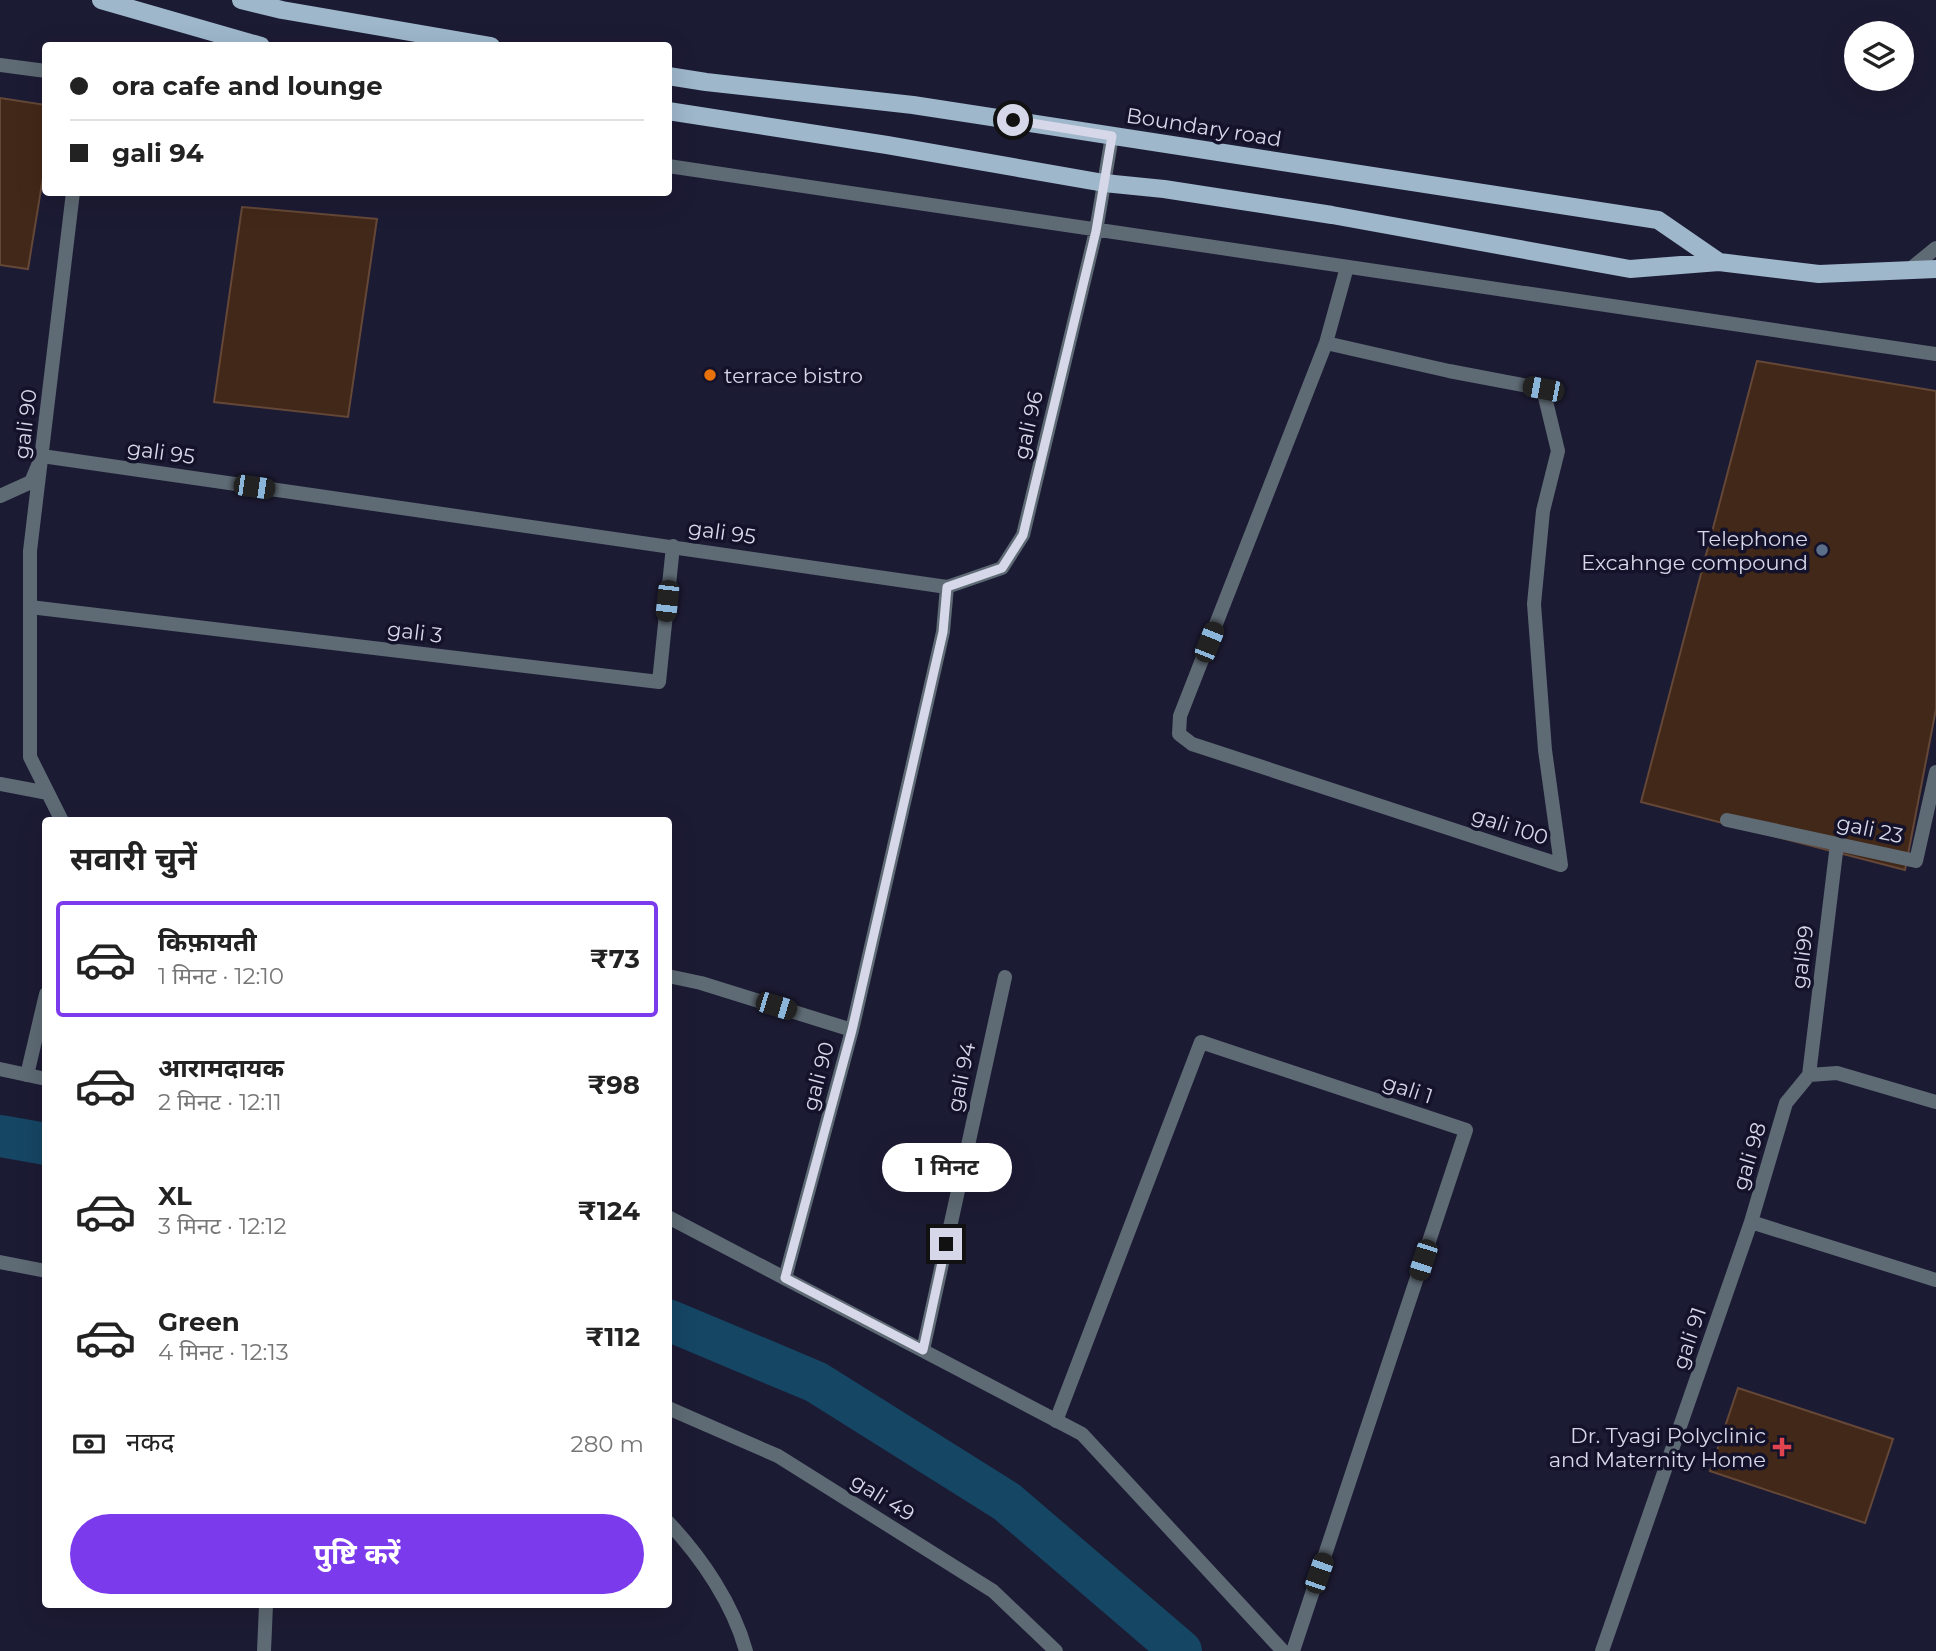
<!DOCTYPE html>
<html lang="hi">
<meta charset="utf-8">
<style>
body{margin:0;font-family:Montserrat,"Noto Sans Devanagari",sans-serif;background:#f2f2f2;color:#222;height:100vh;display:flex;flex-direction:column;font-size:26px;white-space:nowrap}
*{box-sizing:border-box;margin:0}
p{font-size:23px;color:#767676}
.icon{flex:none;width:38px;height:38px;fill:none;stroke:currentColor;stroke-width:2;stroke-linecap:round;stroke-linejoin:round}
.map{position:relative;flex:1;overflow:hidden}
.panel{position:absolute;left:42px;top:817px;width:630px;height:791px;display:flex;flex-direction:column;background:#fff;border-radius:7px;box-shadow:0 7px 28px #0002}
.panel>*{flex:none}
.guide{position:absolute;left:42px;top:42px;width:630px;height:154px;border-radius:7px;box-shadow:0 7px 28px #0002;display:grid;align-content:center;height:154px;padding:0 28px;background:#fff}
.controls{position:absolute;left:1844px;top:21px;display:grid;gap:14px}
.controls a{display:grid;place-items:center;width:70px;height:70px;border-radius:50%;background:#fff;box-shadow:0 7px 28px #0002;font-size:35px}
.end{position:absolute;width:32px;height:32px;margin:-16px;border:9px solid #d6d7e8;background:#111;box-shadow:0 0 0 4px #111}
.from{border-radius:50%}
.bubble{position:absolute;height:49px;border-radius:24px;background:#fff;box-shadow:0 7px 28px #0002;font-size:23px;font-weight:700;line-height:49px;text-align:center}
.car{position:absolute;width:21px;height:42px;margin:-21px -10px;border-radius:9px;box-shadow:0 0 5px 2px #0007;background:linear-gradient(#222 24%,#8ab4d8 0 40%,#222 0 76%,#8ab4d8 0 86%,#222 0)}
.guide b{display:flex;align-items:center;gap:24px;height:66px;font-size:26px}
.guide b+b{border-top:2px solid #e0e0e0}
.guide i{width:18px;height:18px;background:#222}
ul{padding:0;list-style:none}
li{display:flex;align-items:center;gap:21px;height:116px;margin:0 14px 10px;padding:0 14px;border:4px solid transparent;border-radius:7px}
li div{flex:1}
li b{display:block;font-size:26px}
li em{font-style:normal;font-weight:700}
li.active{border-color:#7c3aed}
li>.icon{width:63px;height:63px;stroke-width:1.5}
h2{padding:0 28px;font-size:32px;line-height:84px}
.pay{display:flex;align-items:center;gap:18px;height:77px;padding:0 28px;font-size:26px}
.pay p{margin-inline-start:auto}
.cta{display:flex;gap:14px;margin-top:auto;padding:14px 28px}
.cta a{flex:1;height:80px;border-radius:42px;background:#7c3aed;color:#fff;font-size:28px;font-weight:700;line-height:80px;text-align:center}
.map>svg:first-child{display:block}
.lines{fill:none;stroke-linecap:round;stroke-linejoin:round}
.canal{stroke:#154664;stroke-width:42}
.building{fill:#422818;stroke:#644737;stroke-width:2}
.minor{stroke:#5e6a74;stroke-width:14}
.tertiary{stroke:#5e6a74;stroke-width:14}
.primary{stroke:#9eb7cb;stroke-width:18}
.route{stroke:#d6d7e8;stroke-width:9}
.food-dot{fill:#e8710a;stroke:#13122a;stroke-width:2.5}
.service-dot{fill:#5c6f8a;stroke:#13122a;stroke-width:2.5}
.health-dot{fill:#e0444e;stroke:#13122a;stroke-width:2.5}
.labels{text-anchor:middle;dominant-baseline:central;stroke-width:7;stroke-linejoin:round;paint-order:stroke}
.street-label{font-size:21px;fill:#d6d7e8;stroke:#13122a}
.poi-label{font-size:21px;fill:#d6d7e8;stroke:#13122a;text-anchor:end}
</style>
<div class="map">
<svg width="1936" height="1651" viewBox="0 0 1936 1651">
<rect width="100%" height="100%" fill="#1c1b34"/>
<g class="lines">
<path class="canal" d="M0,1136L46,1144
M668,1320L816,1382L1007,1502L1181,1651"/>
</g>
<path class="building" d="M0,98L46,105V159L28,269L0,265Z
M242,207L377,219L348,417L214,402Z
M1757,361L1936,391V709L1905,870L1641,802Z
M1738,1388L1893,1439L1865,1523L1710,1471Z"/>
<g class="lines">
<path class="minor" d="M0,65L46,71
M668,166L1936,354
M1326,343L1449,371L1543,389L1558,451L1543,511L1534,604L1545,750L1561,865L1192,744L1179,734L1180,716L1326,343L1347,267
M0,496L31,482L42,456L947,587L943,632L852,1030
M947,587L1002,568L1023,535L1096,231L1112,136
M30,607L659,682L673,546
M0,784L48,793
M1727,820L1916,861L1936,772
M62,821L30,757V551L73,192
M668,976L701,983L852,1030L785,1278
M27,1075L46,994
M1809,1075L1837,844
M1751,1222L1786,1103L1809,1075L1837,1073L1936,1102
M0,1262L46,1271
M923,1350L1005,977
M668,1408L778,1456L993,1591L1056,1651
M1056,1421L1201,1042L1466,1130L1293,1651
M668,1522C702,1558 733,1604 746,1651
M264,1651L266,1605
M1602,1651L1751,1222L1936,1280"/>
<path class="tertiary" d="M1909,270L1936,248
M0,1069L46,1079
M668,1217L1082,1434L1283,1651"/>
<path class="primary" d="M101,0L261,46
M241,0L282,10L491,46
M668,76L706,82L913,105L1658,220L1719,262
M668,111L887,145L1104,183L1164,189L1332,215L1630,269L1719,262L1819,274L1936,269"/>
</g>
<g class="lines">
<path class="route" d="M946,1244L923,1350L785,1278L852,1030L943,632L947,587L1002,568L1023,535L1096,231L1112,136L1013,120"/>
</g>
<circle class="food-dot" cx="710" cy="375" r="7"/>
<circle class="service-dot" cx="1822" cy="550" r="7"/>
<path class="health-dot" d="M1778.5 1436.5h7v7h7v7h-7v7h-7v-7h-7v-7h7z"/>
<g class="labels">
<g class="street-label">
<text transform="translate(1204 127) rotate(9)">Boundary road</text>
<text transform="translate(25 424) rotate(-83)">gali 90</text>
<text transform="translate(1028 425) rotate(-77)">gali 96</text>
<text transform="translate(161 452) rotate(8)">gali 95</text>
<text transform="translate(722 532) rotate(8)">gali 95</text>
<text transform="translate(415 632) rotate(7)">gali 3</text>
<text transform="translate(1510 826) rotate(18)">gali 100</text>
<text transform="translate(1870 829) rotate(12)">gali 23</text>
<text transform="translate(1802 957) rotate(-83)">gali99</text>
<text transform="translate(818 1076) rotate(-75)">gali 90</text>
<text transform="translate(961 1077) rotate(-78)">gali 94</text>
<text transform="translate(1408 1089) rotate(18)">gali 1</text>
<text transform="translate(1749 1156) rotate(-73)">gali 98</text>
<text transform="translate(1689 1338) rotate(-71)">gali 91</text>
<text transform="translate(883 1497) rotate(32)">gali 49</text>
</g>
<g class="poi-label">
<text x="724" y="375" text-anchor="start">terrace bistro</text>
<text x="1808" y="538">Telephone<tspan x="1808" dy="24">Excahnge compound</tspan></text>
<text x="1766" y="1435">Dr. Tyagi Polyclinic<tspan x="1766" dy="24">and Maternity Home</tspan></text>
</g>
</g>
</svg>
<div class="controls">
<a><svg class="icon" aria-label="layers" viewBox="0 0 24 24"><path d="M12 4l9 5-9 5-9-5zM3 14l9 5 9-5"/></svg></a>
</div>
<i class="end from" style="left:1013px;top:120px"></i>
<i class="end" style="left:946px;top:1244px"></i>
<div class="bubble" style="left:882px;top:1143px;width:130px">1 मिनट</div>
<i class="car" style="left:1543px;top:389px;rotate:281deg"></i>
<i class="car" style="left:254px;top:487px;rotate:98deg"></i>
<i class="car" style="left:667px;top:601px;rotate:186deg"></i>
<i class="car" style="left:1209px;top:642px;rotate:22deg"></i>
<i class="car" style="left:776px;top:1006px;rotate:107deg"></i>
<i class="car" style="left:1423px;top:1260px;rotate:198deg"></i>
<i class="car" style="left:1319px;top:1573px;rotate:19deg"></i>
<div class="guide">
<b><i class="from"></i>ora cafe and lounge</b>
<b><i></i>gali 94</b>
</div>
<section class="panel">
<h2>सवारी चुनें</h2>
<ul>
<li class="active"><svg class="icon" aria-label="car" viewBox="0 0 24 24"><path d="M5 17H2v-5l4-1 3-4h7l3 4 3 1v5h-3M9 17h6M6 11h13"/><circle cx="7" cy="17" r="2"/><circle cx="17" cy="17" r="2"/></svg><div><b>किफ़ायती</b><p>1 मिनट · 12:10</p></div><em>₹73</em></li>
<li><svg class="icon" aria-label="car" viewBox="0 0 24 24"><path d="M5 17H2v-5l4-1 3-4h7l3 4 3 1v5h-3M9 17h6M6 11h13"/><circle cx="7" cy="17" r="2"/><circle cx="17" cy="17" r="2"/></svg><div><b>आरामदायक</b><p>2 मिनट · 12:11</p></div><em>₹98</em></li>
<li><svg class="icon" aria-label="car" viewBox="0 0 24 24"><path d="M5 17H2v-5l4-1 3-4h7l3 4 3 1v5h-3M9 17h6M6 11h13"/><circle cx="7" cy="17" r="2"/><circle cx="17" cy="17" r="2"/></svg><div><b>XL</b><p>3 मिनट · 12:12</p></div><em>₹124</em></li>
<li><svg class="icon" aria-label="car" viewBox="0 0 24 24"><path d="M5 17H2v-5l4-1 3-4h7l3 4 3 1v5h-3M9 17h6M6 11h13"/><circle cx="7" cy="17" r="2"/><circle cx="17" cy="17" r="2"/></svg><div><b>Green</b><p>4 मिनट · 12:13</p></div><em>₹112</em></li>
</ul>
<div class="pay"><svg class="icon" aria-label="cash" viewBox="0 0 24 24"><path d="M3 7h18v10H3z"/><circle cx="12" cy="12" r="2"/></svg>नकद<p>280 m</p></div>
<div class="cta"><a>पुष्टि करें</a></div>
</section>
</div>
